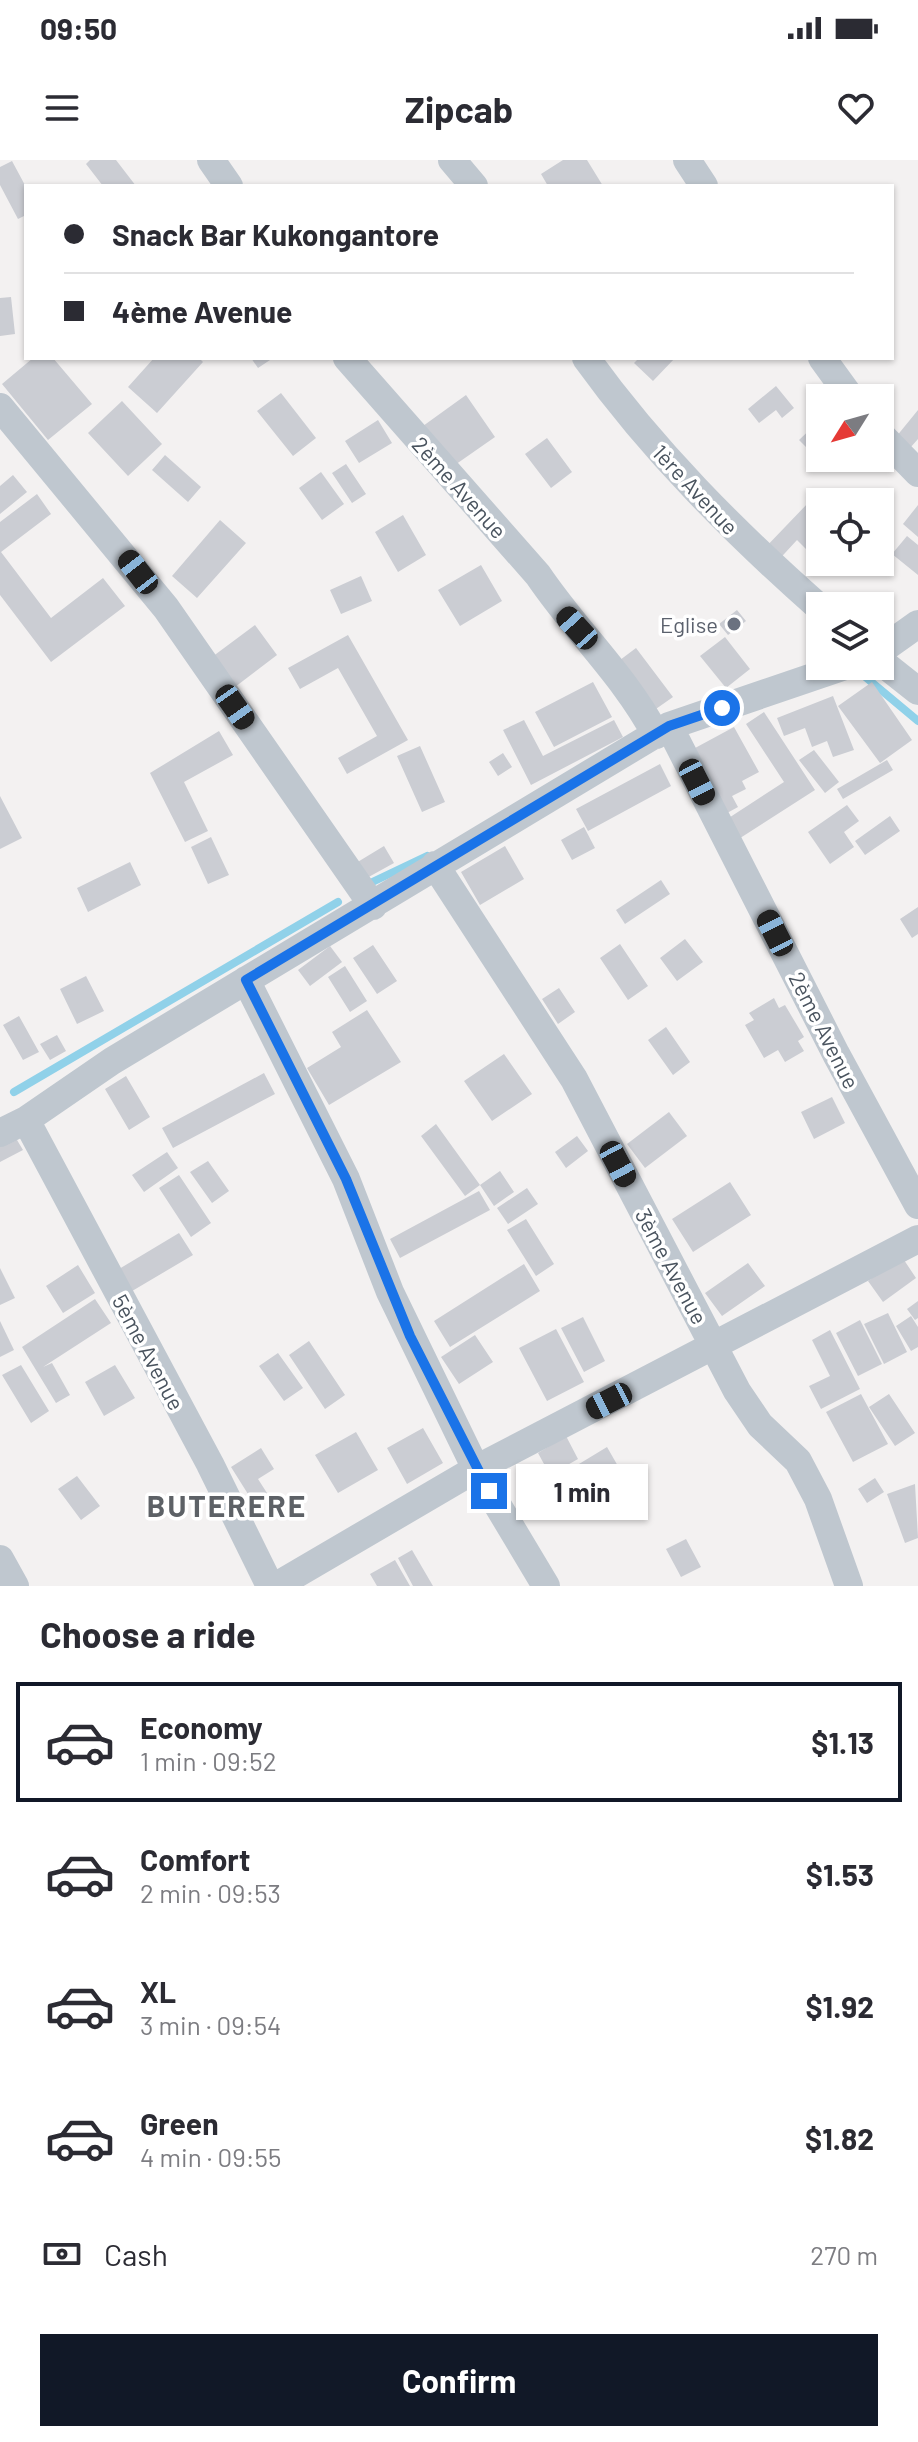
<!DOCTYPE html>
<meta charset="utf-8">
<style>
body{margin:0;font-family:Barlow,sans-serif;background:#f2f2f3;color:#2b2b33;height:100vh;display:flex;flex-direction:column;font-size:30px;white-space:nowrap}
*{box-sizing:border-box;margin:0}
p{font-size:26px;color:#7c7c81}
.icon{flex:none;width:44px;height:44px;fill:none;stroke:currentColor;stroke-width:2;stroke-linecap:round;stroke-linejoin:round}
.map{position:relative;height:1426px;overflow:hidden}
.side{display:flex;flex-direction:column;background:#fff;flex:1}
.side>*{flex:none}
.top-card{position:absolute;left:24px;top:24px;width:870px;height:176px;border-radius:0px;box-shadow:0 2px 6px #0004;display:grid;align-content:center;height:176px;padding:0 40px;background:#fff}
.needle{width:52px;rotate:233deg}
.tools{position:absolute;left:806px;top:224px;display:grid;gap:16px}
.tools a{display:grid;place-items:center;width:88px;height:88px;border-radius:0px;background:#fff;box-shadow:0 2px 6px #0004;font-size:40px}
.end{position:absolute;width:36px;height:36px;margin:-18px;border:10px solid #1a73e8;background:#fff;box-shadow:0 0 0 4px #fff}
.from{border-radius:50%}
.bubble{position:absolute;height:56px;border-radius:0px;background:#fff;box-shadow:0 2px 6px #0004;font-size:26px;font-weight:700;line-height:56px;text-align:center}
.car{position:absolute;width:24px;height:48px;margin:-24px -12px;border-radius:10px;box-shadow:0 0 6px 2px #0007;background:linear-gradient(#222 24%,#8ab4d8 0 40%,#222 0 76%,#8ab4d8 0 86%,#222 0)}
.top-card b{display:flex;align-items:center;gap:28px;height:76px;font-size:30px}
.top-card b+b{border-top:2px solid #e1e1e2}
.top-card i{width:20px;height:20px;background:#2b2b33}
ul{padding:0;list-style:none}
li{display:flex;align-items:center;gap:24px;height:120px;margin:0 16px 12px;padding:0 24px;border:4px solid transparent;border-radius:0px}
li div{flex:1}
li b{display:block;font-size:30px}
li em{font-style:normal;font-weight:700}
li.current{border-color:#111827}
li>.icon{width:72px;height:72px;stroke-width:1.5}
h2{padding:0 40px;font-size:36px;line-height:96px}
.pay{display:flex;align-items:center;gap:20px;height:88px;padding:0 40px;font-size:30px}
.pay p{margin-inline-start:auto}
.primary-button{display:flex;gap:16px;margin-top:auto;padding:16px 40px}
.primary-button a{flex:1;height:92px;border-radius:0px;background:#111827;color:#fff;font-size:32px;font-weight:700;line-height:92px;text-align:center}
.status{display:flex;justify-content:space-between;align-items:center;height:56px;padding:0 40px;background:#fff;direction:ltr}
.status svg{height:22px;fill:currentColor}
header{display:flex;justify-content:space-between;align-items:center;height:104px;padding:0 40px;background:#fff;font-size:36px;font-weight:700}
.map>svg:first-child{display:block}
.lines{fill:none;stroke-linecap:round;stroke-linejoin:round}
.stream{stroke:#90d1e9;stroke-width:8}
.building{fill:#cbcdd3}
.minor{stroke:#bfc7cf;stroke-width:28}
.route{stroke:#1a73e8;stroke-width:10}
.worship-dot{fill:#6b7280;stroke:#fff;stroke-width:3}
.labels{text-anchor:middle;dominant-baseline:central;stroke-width:7;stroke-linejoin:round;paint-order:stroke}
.street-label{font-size:22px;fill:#49535e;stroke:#fff}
.worship-label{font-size:22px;fill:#5b616d;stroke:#fff;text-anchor:end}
.district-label{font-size:30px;font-weight:bold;letter-spacing:2px;fill:#5d6166;stroke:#fff}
</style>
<div class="status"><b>09:50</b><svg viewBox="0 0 49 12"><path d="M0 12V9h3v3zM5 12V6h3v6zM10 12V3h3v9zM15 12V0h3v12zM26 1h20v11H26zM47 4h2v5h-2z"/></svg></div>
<header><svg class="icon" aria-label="menu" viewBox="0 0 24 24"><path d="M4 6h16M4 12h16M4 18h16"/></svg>Zipcab<svg class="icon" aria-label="heart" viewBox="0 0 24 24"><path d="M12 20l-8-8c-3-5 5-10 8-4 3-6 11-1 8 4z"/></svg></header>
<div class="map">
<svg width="918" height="1426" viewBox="0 0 918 1426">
<rect width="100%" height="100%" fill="#f3f1f1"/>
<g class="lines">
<path class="stream" d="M857,510L918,561
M364,726L427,696
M14,932L338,742"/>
</g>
<path class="building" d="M90,0H116L136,26H103L86,4Z
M563,0H587L603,26H548L541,14Z
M12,1L26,27V55L18,59L0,25V7Z
M11,137L15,174L0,176V138Z
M33,198H53L92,244L48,280L2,224Z
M154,198H199L203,202L157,253L128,227Z
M251,198H273L258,208Z
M639,198H675L653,221L634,203Z
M776,226L794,248L782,258L776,250L759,263L748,249Z
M281,233L316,278L293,296L257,251Z
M466,235L495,277L452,307L423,266Z
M122,241L162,284L128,316L88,273Z
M918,250V279L910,288L896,277Z
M378,260L392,283L359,303L345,281Z
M820,260V289L814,295L799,280Z
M547,278L572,312L551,328L525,294Z
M165,295L201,327L188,342L152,310Z
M346,304L366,334L352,343L332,313Z
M321,312L344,344L322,360L299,328Z
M13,315L27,332L0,354V326Z
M37,334L51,354L1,392L51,458L103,418L125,446L51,502L0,435V362Z
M809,342L820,353V377L808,391L797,380L773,406L760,393Z
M918,345V377L903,364Z
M403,355L426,395L398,412L375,372Z
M220,360L246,383L197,438L172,416Z
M907,376L918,385V415L892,394Z
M481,405L502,441L460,466L438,430Z
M361,416L372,441L341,454L330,430Z
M737,450L746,461L728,475L719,464Z
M255,465L277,495L235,527L212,497Z
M348,475L408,580L347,614L338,598L377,576L338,508L300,529L288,508Z
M725,477L750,509L726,528L700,496Z
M636,488L673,537L653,551L616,503Z
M593,522L612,557L554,587L535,552Z
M872,522L912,580L880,603L838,546Z
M833,536L854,590L833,597L827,581L812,587L805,568L784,576L777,558Z
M764,552L815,630L734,682L721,663L784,622L746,564Z
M524,560L543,596L614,560L623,577L531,625L503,570Z
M734,567L759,612L742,621L746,629L732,636L738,647L718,658L684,594Z
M219,571L233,595L184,622L208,671L185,682L150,613Z
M420,586L445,642L422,652L397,596Z
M814,590L839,622L825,633L799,600Z
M503,593L512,607L498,616L489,602Z
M887,600L893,610L843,639L837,629Z
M660,604L671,626L588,671L576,649Z
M0,636L22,678L0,689Z
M847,645L859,661L844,672L854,687L830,704L808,672Z
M890,656L900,671L865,695L855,681Z
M584,667L595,688L572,700L561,680Z
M211,677L229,715L208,724L191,687Z
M384,686L394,703L365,719L356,703Z
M505,686L524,719L480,745L461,712Z
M130,702L141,725L88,752L77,728Z
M661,720L670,734L625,764L616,750Z
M918,747V774L912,778L900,759Z
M685,779L703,802L677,821L660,798Z
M620,784L648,826L628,840L600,798Z
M373,785L397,821L377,834L353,798Z
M330,786L342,802L310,826L298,810Z
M345,806L367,841L350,852L328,817Z
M86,816L104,851L77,864L60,829Z
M559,828L575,852L558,864L542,839Z
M774,838L779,848L785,845L804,877L798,881L804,891L785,902L778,890L764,898L745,865L754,860L749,853Z
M367,850L401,902L329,945L307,908L341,887L332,872Z
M19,856L39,892L23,900L3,865Z
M666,867L690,902L673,915L648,880Z
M57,875L66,891L50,900L40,884Z
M504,894L532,934L492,961L464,921Z
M264,913L275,934L173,988L162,968Z
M126,916L150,957L129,970L105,929Z
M832,937L845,963L814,979L801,952Z
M669,952L687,976L645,1008L627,984Z
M436,964L480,1025L465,1036L421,976Z
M14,975L23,990L0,1002V983Z
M577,976L588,991L566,1008L555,992Z
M167,992L178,1008L144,1032L132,1015Z
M208,1001L229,1031L212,1043L190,1012Z
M500,1011L514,1032L494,1046L480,1025Z
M179,1015L211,1063L191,1077L159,1028Z
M730,1022L751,1055L693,1092L672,1059Z
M527,1028L538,1044L508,1064L497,1048Z
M479,1031L490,1050L400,1098L390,1079Z
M526,1059L554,1104L536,1116L507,1070Z
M179,1073L193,1095L122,1137L109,1115Z
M902,1097L916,1118L883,1142L868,1121Z
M748,1103L765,1126L722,1156L705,1133Z
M524,1104L540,1131L450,1187L434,1161Z
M78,1105L95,1133L63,1153L46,1126Z
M0,1108L15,1138L0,1145Z
M95,1139L111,1163L43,1207L52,1203L70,1235L56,1243L22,1187Z
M918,1141V1158L915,1160L907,1149Z
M888,1153L907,1192L884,1204L864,1164Z
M911,1156L918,1167V1187L911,1191L896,1166Z
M583,1157L605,1201L584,1212L561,1168Z
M860,1160L882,1204L858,1216L836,1173Z
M0,1161L14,1190L0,1197Z
M556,1169L584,1222L547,1241L519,1188Z
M830,1170L860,1229L821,1249L809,1226L830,1216L812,1180Z
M475,1175L493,1202L459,1224L441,1197Z
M309,1181L345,1235L325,1249L289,1195Z
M278,1193L303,1228L284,1241L259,1206Z
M21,1205L49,1251L31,1263L2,1215Z
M115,1205L135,1238L104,1256L85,1222Z
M861,1234L888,1284L853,1302L826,1252Z
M889,1234L915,1273L895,1286L869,1247Z
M423,1268L443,1303L407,1324L387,1288Z
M356,1272L378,1310L338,1333L315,1295Z
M566,1276L578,1299L550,1315L538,1293Z
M607,1287L630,1327L597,1347L574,1307Z
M261,1288L274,1309L258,1319L267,1333L253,1342L231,1307Z
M77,1316L100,1346L81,1360L58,1329Z
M875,1318L884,1332L867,1343L858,1329Z
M915,1324L918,1378L905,1383L887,1334Z
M686,1379L701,1407L681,1417L666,1389Z
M412,1390L433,1426H413L398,1398Z
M395,1400L410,1426H377L370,1414Z"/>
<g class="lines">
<path class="minor" d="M211,0L229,26
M452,0L474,26
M687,0L704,26
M347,198L538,415C575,470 625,516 656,575
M586,198C653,291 734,372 820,448
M822,198L851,238
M0,247L166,448L373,746
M880,274L918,313
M880,491L918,464
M880,501L918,531
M669,566L836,894L918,1045
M435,705L574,919L737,1231L760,1265L798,1301L818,1339L849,1426
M246,820L346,1019L390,1132L476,1309L546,1426
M26,960L210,1304L270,1426
M0,973L26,960L112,901L669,566L845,506
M0,1399L15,1426
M276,1426L476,1309L918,1079"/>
</g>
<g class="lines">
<path class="route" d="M489,1331L410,1176L346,1019L246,820L669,566L722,548"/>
</g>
<circle class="worship-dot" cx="734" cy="464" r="8"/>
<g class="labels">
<g class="street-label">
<text transform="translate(460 327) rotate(48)">2ème Avenue</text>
<text transform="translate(696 329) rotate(47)">1ère Avenue</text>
<text transform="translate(825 870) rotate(63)">2ème Avenue</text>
<text transform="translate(672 1106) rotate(62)">3ème Avenue</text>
<text transform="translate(149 1192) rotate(62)">5ème Avenue</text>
</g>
<g class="worship-label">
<text x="718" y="464">Eglise</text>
</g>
<g class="district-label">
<text x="227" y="1345">BUTERERE</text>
</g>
</g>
</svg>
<div class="tools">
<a><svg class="needle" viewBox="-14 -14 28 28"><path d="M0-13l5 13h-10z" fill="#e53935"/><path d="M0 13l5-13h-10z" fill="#7c7c81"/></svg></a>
<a><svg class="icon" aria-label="locate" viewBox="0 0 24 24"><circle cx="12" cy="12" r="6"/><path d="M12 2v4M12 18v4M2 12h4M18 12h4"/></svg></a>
<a><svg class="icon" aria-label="layers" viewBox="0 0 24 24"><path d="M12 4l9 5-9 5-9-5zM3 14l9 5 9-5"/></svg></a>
</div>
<i class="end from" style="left:722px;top:548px"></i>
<i class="end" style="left:489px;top:1331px"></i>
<div class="bubble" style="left:516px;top:1304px;width:132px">1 min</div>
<i class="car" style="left:138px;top:412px;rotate:322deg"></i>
<i class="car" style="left:577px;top:468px;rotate:318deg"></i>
<i class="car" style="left:235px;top:547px;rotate:145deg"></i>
<i class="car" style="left:697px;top:622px;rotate:153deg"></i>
<i class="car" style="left:775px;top:773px;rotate:333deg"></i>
<i class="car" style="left:618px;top:1004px;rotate:152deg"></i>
<i class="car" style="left:609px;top:1241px;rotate:243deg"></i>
<div class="top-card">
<b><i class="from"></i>Snack Bar Kukongantore</b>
<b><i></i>4ème Avenue</b>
</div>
</div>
<section class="side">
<h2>Choose a ride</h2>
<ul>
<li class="current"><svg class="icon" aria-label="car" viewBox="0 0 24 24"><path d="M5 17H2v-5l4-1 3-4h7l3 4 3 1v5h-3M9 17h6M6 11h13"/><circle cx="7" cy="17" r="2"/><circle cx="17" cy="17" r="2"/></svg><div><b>Economy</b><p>1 min · 09:52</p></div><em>$1.13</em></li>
<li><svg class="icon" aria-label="car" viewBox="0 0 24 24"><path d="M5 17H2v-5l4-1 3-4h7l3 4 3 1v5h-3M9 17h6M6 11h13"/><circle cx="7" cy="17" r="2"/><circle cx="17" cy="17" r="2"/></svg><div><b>Comfort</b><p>2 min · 09:53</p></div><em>$1.53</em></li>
<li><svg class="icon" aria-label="car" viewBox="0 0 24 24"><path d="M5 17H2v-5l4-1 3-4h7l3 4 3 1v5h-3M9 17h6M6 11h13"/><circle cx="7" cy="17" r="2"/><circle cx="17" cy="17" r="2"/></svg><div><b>XL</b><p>3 min · 09:54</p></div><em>$1.92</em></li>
<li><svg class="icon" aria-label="car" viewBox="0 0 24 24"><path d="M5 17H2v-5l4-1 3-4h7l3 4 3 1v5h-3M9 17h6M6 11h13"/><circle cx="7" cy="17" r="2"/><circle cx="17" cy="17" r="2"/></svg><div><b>Green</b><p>4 min · 09:55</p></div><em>$1.82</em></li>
</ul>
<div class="pay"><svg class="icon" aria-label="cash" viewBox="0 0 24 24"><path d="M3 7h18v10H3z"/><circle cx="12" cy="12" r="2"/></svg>Cash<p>270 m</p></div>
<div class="primary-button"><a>Confirm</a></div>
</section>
